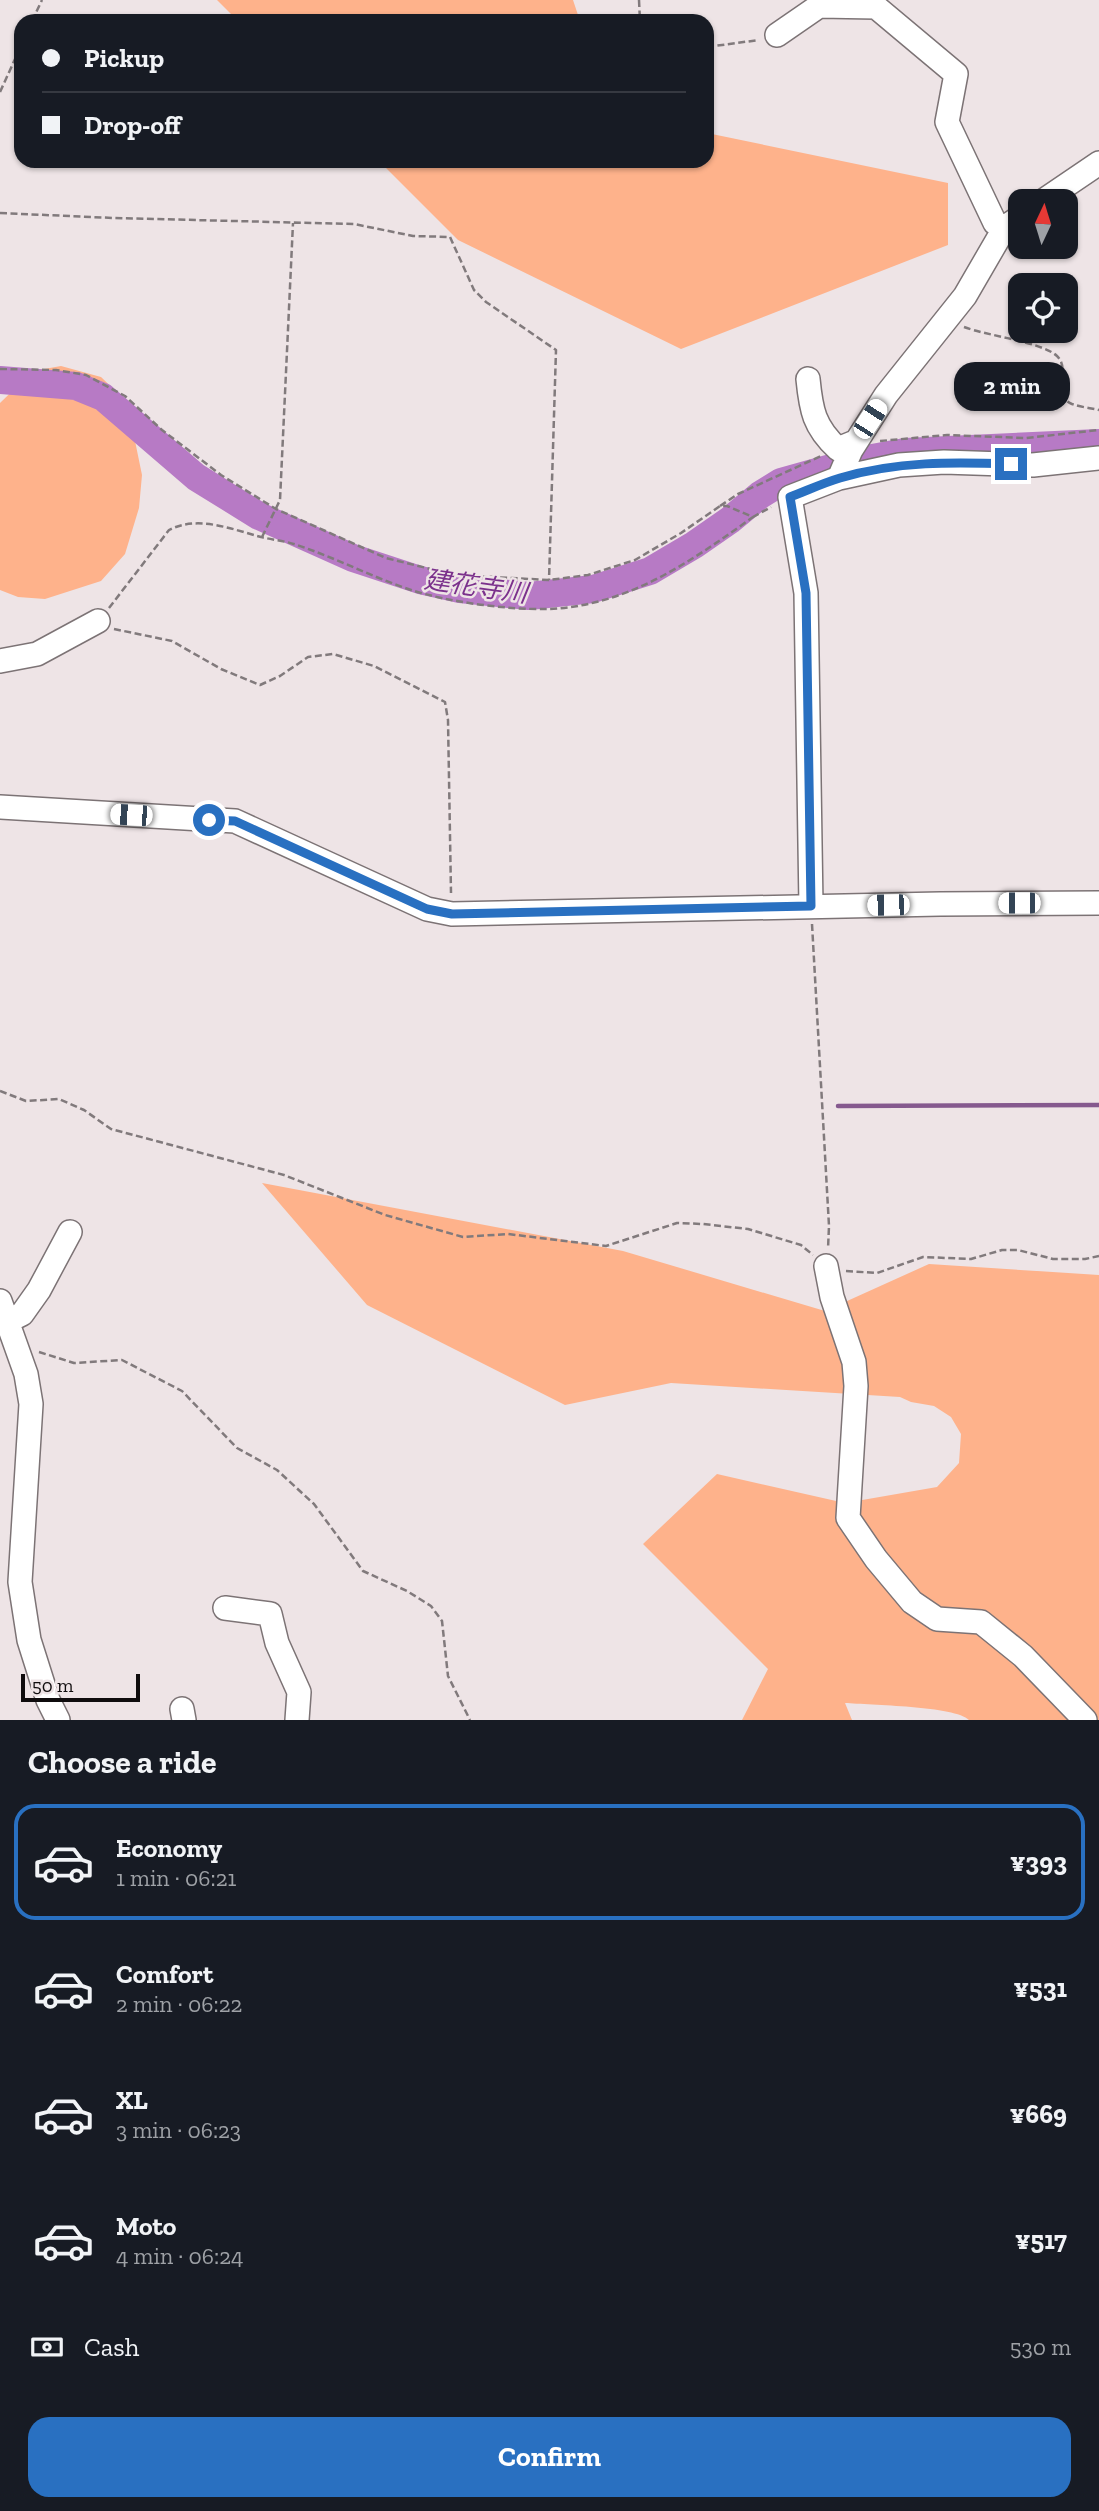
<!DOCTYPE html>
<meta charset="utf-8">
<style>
body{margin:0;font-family:"Zilla Slab","Noto Sans JP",serif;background:#242831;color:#f1f3f6;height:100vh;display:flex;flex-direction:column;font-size:26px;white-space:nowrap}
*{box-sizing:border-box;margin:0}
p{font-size:23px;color:#9ea1a6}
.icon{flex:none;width:38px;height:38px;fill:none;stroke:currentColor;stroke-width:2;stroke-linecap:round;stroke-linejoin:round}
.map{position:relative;height:1720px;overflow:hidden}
.panel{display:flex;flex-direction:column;background:#171b24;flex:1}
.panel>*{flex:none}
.top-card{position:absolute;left:14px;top:14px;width:700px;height:154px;border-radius:21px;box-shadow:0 2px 5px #0004;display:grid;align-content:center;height:154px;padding:0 28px;background:#171b24}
.needle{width:46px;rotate:4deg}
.fabs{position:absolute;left:1008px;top:189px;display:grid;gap:14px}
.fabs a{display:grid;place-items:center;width:70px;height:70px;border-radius:14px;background:#171b24;box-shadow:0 2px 5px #0004;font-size:35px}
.scale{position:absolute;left:21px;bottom:18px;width:119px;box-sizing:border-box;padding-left:7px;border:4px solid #0f0c0d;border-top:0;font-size:19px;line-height:24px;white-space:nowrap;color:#0f0c0d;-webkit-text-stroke:5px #eee4e6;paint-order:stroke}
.end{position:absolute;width:32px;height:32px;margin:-16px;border:9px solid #2970c1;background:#fff;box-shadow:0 0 0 4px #fff}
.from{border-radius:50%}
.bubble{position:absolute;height:49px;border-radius:21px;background:#171b24;box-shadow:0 2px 5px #0004;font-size:23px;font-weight:800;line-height:49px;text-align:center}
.car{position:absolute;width:21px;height:42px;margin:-21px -10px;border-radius:9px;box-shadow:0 0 5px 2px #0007;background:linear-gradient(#fff 24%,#345 0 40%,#fff 0 76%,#345 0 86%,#fff 0)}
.top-card b{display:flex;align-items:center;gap:24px;height:66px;font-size:26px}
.top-card b+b{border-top:2px solid #363941}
.top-card i{width:18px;height:18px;background:#f1f3f6}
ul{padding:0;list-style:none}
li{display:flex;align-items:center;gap:21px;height:116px;margin:0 14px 10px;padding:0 14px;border:4px solid transparent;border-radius:21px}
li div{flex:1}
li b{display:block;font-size:26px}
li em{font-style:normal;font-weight:800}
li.on{border-color:#2970c1}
li>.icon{width:63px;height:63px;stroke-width:1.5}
h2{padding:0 28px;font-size:32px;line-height:84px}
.pay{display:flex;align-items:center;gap:18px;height:77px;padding:0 28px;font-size:26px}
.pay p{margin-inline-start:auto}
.action{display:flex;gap:14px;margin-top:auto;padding:14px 28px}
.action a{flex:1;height:80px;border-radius:21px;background:#2970c1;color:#fff;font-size:28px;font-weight:800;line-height:80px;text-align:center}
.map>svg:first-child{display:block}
.green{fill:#feb28b}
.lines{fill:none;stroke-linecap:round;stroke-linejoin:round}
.stream{stroke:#85598e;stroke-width:4.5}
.river{stroke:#b77ac5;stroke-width:28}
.minor-casing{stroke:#7c7375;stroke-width:26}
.path{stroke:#817a7c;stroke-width:2.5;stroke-dasharray:7 3.5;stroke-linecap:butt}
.minor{stroke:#fff;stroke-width:23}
.route{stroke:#2970c1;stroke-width:9}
.labels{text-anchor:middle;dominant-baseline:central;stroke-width:5;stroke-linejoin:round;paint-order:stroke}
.water-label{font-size:26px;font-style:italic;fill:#7b318c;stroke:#eee4e6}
</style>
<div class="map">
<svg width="1099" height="1720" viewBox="0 0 1099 1720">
<rect width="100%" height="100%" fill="#eee4e6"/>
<path class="green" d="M217,0H573L580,21H238Z
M707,133L948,183V245L681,349L458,240L379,161H707Z
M61,366L101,377L127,402L142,475L139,508L125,554L101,581L45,599L18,597L0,590V403L33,371Z
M262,1183L623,1251L825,1311L929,1264L1099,1275V1720H969C956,1706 869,1705 845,1703L852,1720H742L768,1669L643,1544L717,1474L845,1503L937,1487L959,1463L961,1434L951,1417L934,1406L911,1402L900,1397L671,1383L565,1405L367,1305Z"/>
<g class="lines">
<path class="stream" d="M838,1106L1099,1105"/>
<path class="river" d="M0,380L76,386L103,397L196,477L259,516L353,558L420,580L460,589L529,596L593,589L650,571L694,545L730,520L760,495L781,482L856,461L905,452L1099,443"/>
<defs>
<path id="minor" d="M777,35L819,6L876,7L956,74L947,122L995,223L1005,227
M1043,201L1099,163
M808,379C811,410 814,427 838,449L855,442
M839,478L851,450L886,395L965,296L1005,227L1020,217
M0,661L37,654L98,621
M0,807L235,821L427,909L452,914L940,904L1099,903
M811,906L806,593L790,497L839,478L899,465L944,462L1033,465L1099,458
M826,1266L832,1297L854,1362L856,1386L848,1518L876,1559L912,1602L937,1619L981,1622L1023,1656L1085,1720
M0,1301L26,1374L31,1404L20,1582L29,1640L48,1700L58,1720
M0,1317L8,1321L22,1314L39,1290L70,1232
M225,1608L270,1614L277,1643L299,1692L297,1720
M182,1709L184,1720"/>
</defs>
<use href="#minor" class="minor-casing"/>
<path class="path" d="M639,0L640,21
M32,21L42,0
M707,47L759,40
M0,92L21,46
M0,213L114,218L354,224L413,236L450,237L474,290L486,302L556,350L549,580
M964,327C988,336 1042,342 1057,356C1072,370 1049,394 1072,404C1080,407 1090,408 1099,410
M0,369L56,370L86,375L125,396L162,430L221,475L276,509L386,558L455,575L549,580L588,575L635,560L681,533L720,506H727L753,517L771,507
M880,441L947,435L1026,438L1099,430
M720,506L738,494L821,456
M262,537L280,500L293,223
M109,608L169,530C198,515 231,529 261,537C273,540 286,541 297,545C336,558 372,577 411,590C448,602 508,610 548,609C628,606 690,562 753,517
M114,629L172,641L221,669L260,685L280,676L308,657L333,654L374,666L445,702L448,720L451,893
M812,924L829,1226L828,1249
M0,1091L26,1101L59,1099L84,1110L111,1129L284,1175L385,1215L463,1237L508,1234L606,1246L677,1223L703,1224L748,1229L801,1245L813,1255
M846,1271L877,1273L923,1257L971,1259L1002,1250H1018L1053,1259H1085L1099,1256
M39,1352L74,1363L122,1360L182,1391L237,1448L277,1470L314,1504L363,1571L407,1591L431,1606L442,1621L448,1676L470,1720"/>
<use href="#minor" class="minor"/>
</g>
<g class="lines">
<path class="route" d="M209,820L235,821L427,909L452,914L811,906L806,593L790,497C806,491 823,483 840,478C897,461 953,462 1011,464"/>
</g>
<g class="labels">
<g class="water-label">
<text transform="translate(476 586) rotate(8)">建花寺川</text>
</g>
</g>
</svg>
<div class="fabs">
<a><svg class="needle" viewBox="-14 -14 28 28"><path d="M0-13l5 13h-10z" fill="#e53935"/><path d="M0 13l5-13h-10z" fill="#9ea1a6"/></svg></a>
<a><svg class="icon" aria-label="locate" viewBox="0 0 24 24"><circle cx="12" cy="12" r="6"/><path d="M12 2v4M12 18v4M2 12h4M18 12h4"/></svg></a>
</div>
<div class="scale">50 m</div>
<i class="end from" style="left:209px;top:820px"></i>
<i class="end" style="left:1011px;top:464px"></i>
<div class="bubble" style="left:954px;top:362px;width:116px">2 min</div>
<i class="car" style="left:870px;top:419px;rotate:33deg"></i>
<i class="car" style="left:131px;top:815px;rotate:273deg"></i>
<i class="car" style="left:1019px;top:903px;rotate:270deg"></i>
<i class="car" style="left:888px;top:905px;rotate:269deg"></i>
<div class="top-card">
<b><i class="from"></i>Pickup</b>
<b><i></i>Drop-off</b>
</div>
</div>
<section class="panel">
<h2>Choose a ride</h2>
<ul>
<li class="on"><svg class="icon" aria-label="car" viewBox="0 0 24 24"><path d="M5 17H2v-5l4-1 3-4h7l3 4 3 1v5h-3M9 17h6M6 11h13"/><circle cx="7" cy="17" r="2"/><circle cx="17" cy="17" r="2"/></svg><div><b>Economy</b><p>1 min · 06:21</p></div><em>¥393</em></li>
<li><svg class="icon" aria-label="car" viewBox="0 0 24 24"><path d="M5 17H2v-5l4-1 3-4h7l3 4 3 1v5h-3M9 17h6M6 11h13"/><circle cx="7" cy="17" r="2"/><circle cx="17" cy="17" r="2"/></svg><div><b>Comfort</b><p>2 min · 06:22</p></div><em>¥531</em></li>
<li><svg class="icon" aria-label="car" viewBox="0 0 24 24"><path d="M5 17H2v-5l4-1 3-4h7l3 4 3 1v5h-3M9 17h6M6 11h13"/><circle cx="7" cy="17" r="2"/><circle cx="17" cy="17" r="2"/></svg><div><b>XL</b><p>3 min · 06:23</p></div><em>¥669</em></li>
<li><svg class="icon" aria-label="car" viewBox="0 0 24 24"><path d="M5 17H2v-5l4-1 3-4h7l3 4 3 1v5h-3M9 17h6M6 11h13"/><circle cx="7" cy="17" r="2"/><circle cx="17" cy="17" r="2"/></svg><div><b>Moto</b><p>4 min · 06:24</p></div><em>¥517</em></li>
</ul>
<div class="pay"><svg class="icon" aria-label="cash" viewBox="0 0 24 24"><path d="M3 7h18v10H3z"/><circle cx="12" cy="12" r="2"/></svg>Cash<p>530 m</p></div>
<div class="action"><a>Confirm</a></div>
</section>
